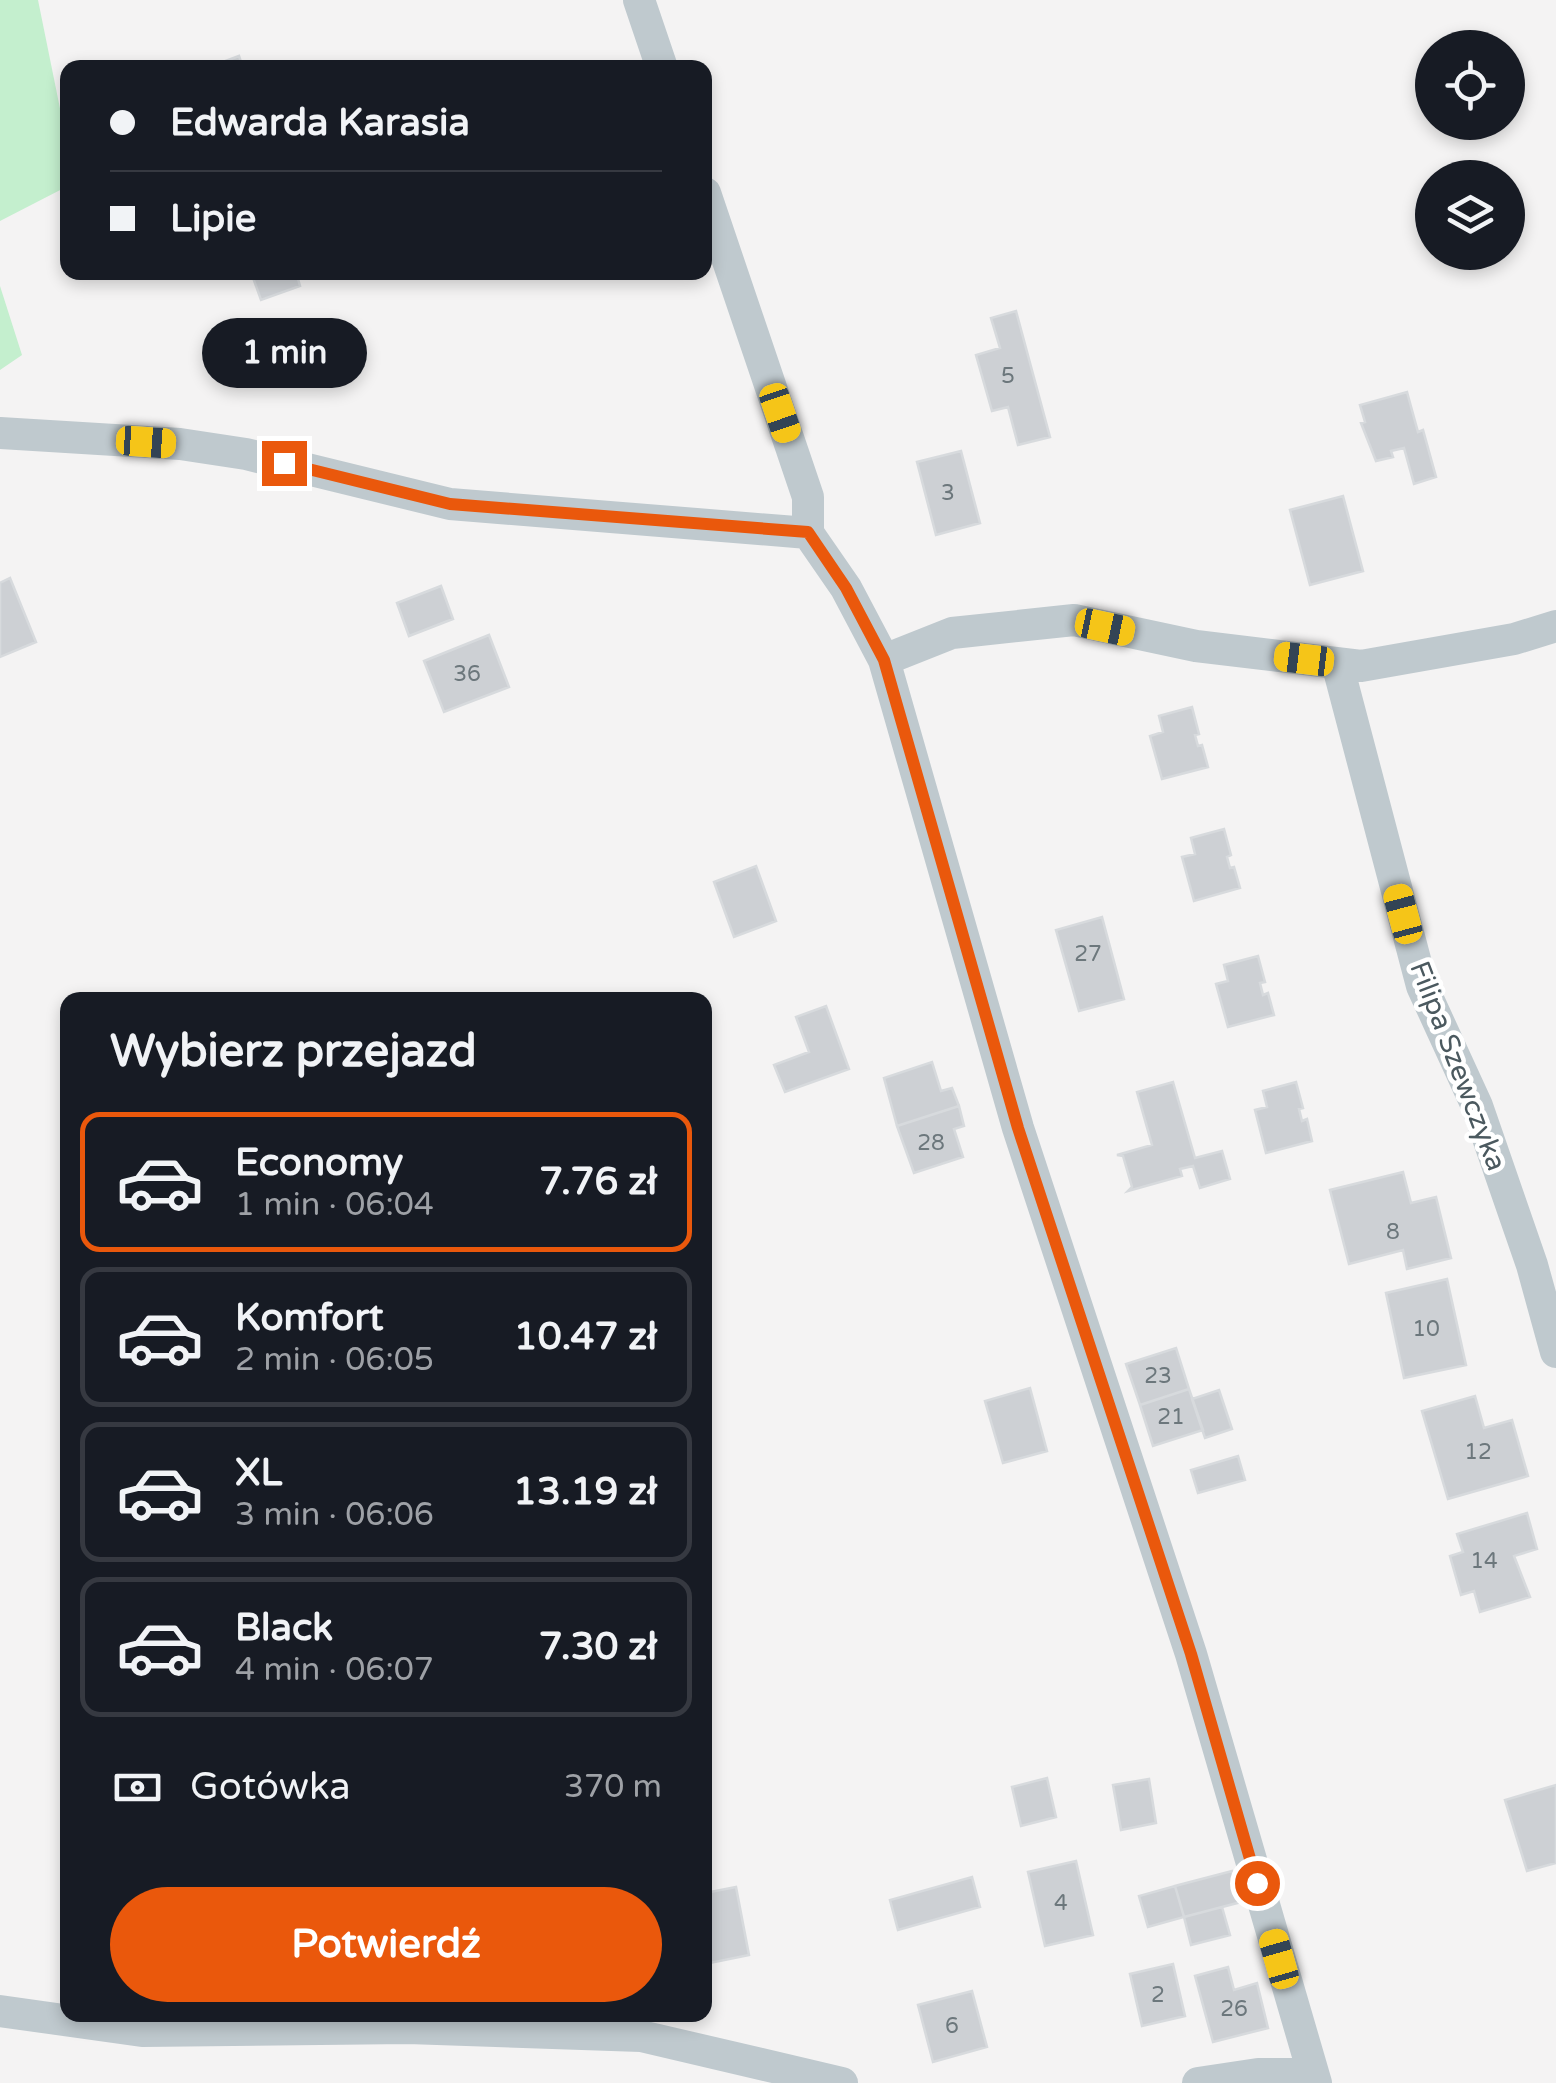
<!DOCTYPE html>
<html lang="pl">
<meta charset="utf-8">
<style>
body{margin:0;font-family:"Varela Round",sans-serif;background:#20242c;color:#f1f3f6;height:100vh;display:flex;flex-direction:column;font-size:38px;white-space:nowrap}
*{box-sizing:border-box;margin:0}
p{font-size:32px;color:#9ea1a6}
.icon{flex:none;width:55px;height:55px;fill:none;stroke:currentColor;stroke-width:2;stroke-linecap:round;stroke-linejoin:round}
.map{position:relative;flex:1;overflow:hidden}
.drawer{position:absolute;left:60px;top:992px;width:652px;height:1030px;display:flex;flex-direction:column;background:#171b24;border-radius:20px;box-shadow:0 5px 15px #0003}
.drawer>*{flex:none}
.banner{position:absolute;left:60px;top:60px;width:652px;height:220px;border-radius:20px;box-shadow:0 5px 15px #0003;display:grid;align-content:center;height:220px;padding:0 50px;background:#171b24}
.tools{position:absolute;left:1415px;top:30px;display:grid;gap:20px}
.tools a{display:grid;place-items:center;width:110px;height:110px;border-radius:50%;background:#171b24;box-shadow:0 5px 15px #0003;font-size:50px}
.end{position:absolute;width:45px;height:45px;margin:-22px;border:12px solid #ea580c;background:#fff;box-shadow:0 0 0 5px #fff}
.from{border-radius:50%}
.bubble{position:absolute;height:70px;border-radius:35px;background:#171b24;box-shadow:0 5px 15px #0003;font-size:32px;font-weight:700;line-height:70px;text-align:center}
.car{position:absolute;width:30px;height:60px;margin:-30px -15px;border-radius:12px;box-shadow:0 0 8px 2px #0007;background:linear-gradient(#f5c518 24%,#345 0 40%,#f5c518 0 76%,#345 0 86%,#f5c518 0)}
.banner b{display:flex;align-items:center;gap:35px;height:95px;font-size:38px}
.banner b+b{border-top:2px solid #363941}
.banner i{width:25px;height:25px;background:#f1f3f6}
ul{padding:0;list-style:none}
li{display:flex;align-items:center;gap:30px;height:140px;margin:0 20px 15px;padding:0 30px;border:5px solid #363941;border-radius:20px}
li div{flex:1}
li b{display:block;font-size:38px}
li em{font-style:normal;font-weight:700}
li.selected{border-color:#ea580c}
li>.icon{width:90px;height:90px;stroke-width:1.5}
h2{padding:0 50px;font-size:45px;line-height:120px}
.pay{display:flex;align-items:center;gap:25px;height:110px;padding:0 50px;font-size:38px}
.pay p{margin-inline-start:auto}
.cta{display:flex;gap:20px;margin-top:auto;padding:20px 50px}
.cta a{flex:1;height:115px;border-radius:60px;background:#ea580c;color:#fff;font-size:40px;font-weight:700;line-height:115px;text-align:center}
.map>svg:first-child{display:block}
.green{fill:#c4efce}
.building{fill:#cdd0d4;stroke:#d7dadd;stroke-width:2.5}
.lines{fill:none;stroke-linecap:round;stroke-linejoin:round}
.minor{stroke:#bfc9ce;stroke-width:32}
.route{stroke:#ea580c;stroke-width:12}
.labels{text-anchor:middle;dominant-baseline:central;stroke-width:9;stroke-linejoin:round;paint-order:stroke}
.number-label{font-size:22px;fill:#6c777c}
.street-label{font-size:28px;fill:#4b595f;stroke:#fff}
</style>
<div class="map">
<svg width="1556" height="2083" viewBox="0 0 1556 2083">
<rect width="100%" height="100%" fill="#f4f3f3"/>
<path class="green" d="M0,0H38L67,143L68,186L0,221Z
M0,286L22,355L0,370Z"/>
<path class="building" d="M239,56L243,68H207Z
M251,272H296L300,286L261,300Z
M1016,311L1050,437L1018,445L1008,407L992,411L976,355L1000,348L991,318Z
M1407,392L1418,432L1423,430L1436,477L1414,484L1404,448L1391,451L1393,457L1376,461L1361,423L1365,422L1360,405Z
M961,451L980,523L936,535L917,462Z
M1343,496L1363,571L1310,585L1290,510Z
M10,578L36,642L0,657V583Z
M441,586L453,619L409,636L397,603Z
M489,635L509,687L444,712L424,661Z
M1192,707L1199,734L1195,735L1198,746L1202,745L1208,767L1162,779L1150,736L1163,732L1159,716Z
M1224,829L1231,855L1227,857L1230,868L1234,867L1240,888L1194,901L1182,857L1195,854L1191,838Z
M756,866L776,921L734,937L714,882Z
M1102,917L1124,999L1079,1011L1056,930Z
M1258,956L1265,982L1260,983L1263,995L1268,993L1274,1015L1228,1027L1216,984L1228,981L1224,965Z
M826,1006L849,1069L785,1092L774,1065L809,1052L796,1017Z
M932,1062L941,1091L952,1088L959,1106L897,1126L884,1078Z
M1173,1082L1195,1158L1222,1151L1230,1179L1200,1188L1193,1166L1180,1169L1182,1176L1128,1191L1132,1187L1123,1156L1117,1155L1152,1145L1137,1092Z
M1296,1082L1303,1108L1299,1109L1302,1121L1307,1119L1312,1141L1266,1153L1255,1110L1267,1107L1263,1091Z
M959,1106L964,1126L954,1129L963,1157L914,1173L897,1126Z
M1403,1172L1411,1203L1436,1197L1451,1258L1407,1269L1403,1250L1349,1264L1330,1190Z
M1447,1279L1466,1365L1404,1378L1386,1293Z
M1176,1348L1189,1389L1140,1405L1126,1364Z
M1030,1388L1047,1451L1003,1463L985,1401Z
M1189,1389L1203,1430L1153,1446L1140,1405Z
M1219,1390L1232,1429L1205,1438L1192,1399Z
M1475,1396L1484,1428L1512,1420L1528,1476L1448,1499L1422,1411Z
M1238,1456L1245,1480L1198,1493L1191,1470Z
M1527,1513L1537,1549L1514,1556L1530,1597L1480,1612L1474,1591L1461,1595L1450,1556L1463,1552L1457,1534Z
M1047,1778L1056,1817L1021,1826L1012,1787Z
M1149,1779L1156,1823L1121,1830L1113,1785Z
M1556,1785V1863L1527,1871L1505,1800Z
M1076,1861L1093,1935L1045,1946L1028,1872Z
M1232,1871L1241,1902L1184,1917L1175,1886Z
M972,1877L980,1907L898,1930L890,1900Z
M1175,1886L1184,1917L1148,1927L1139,1896Z
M736,1887L749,1955L705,1964V1893Z
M1222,1907L1230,1935L1191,1945L1184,1917Z
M1173,1964L1185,2016L1142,2026L1130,1974Z
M1228,1967L1234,1990L1257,1983L1268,2028L1213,2042L1195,1976Z
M972,1991L987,2047L933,2062L918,2005Z"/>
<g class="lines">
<path class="minor" d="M639,0L662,68
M705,193L808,497V533
M0,433L180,444L246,454L450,504L808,533
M808,533L846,588L884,660L1018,1128L1191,1654L1316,2083
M884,660L952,633L1074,620L1196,646L1361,666L1514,639L1556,626
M1337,663L1422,986L1477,1106L1532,1265L1556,1352
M0,2011L142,2031L408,2028L641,2036L842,2083
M1198,2083L1258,2074H1312"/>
</g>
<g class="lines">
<path class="route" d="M284,463L450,504L808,532L846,588L884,660L1018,1128L1191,1654L1257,1883"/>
</g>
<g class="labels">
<g class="number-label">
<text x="1008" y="376">5</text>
<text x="948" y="493">3</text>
<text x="467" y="674">36</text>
<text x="1088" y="954">27</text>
<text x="931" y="1143">28</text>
<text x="1393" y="1232">8</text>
<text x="1426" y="1329">10</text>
<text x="1158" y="1376">23</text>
<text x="1171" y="1417">21</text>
<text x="1478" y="1452">12</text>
<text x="1484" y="1561">14</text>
<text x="1061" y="1903">4</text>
<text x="1158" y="1995">2</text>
<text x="1234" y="2009">26</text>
<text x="952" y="2026">6</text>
</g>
<g class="street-label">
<text transform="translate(1458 1066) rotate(69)">Filipa Szewczyka</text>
</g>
</g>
</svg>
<div class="tools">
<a><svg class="icon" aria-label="locate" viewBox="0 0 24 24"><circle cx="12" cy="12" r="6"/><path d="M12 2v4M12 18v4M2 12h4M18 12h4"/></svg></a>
<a><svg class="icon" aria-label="layers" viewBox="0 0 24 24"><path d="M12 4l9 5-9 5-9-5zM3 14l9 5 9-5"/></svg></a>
</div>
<i class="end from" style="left:1257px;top:1883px"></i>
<i class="end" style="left:284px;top:463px"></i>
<div class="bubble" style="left:202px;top:318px;width:165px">1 min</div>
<i class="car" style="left:780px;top:413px;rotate:161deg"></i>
<i class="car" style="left:146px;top:442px;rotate:94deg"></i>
<i class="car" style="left:1105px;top:627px;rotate:102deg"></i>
<i class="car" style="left:1304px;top:659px;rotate:277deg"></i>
<i class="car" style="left:1403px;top:914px;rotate:345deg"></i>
<i class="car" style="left:1279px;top:1959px;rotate:344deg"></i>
<div class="banner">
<b><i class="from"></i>Edwarda Karasia</b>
<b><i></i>Lipie</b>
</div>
<section class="drawer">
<h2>Wybierz przejazd</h2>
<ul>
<li class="selected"><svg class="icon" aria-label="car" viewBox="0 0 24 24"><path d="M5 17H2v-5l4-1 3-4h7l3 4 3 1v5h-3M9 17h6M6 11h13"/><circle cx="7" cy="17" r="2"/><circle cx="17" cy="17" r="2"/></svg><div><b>Economy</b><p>1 min · 06:04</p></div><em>7.76 zł</em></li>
<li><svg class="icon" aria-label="car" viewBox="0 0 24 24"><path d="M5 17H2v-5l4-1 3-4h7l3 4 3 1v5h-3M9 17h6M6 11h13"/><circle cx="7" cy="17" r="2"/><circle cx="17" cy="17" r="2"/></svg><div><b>Komfort</b><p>2 min · 06:05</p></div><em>10.47 zł</em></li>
<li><svg class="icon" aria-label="car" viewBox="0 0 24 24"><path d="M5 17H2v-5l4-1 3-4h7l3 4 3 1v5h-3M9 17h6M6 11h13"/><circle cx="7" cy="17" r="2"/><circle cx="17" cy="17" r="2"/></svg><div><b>XL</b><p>3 min · 06:06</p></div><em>13.19 zł</em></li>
<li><svg class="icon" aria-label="car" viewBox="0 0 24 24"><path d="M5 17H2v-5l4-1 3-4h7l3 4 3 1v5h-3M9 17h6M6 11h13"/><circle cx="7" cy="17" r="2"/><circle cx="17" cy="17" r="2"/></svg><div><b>Black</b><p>4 min · 06:07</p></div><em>7.30 zł</em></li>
</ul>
<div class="pay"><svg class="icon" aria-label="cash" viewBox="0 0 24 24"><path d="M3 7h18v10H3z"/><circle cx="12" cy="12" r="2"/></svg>Gotówka<p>370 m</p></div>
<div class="cta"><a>Potwierdź</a></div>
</section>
</div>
